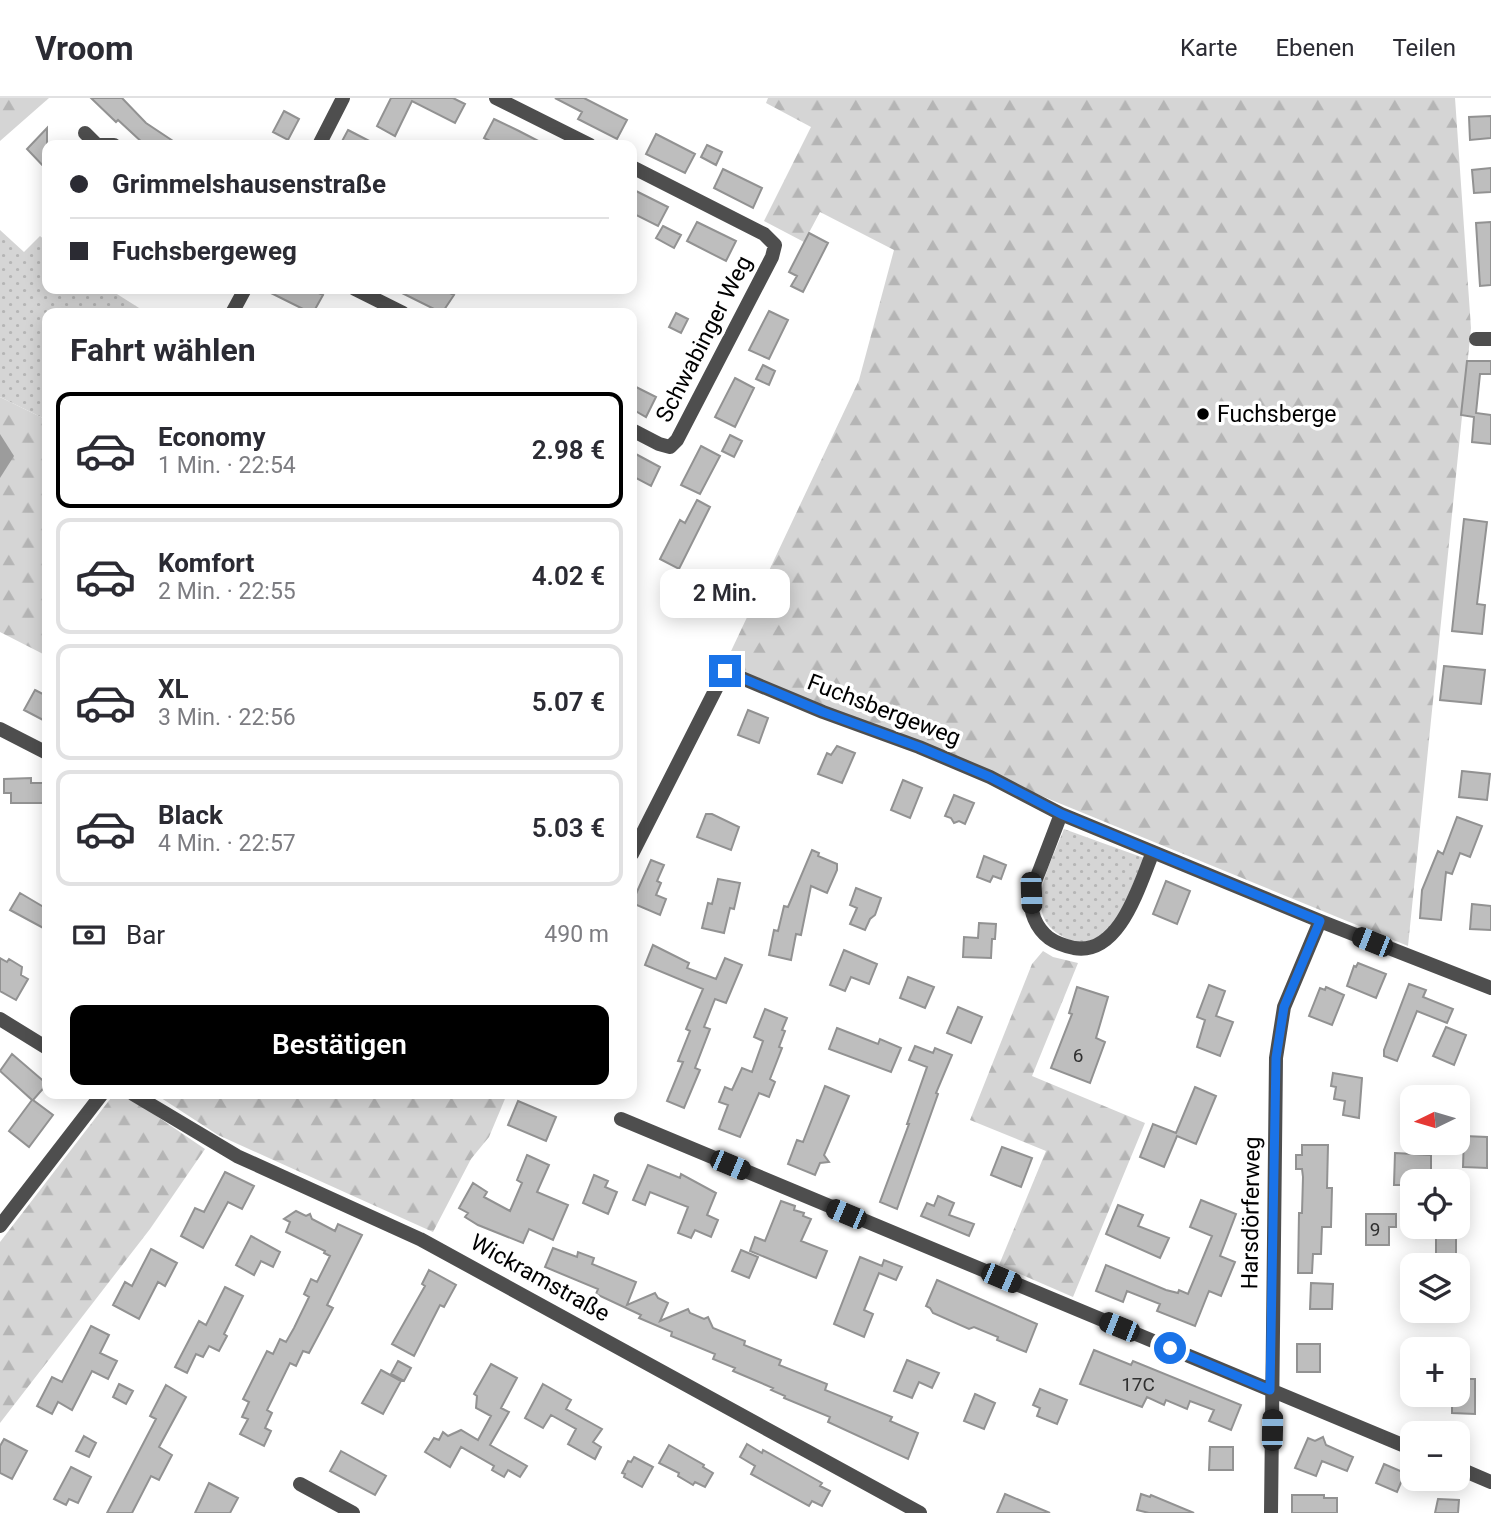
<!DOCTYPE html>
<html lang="de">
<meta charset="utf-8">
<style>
body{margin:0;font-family:Roboto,sans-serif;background:#f7f7f7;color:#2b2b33;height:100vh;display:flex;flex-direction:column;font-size:26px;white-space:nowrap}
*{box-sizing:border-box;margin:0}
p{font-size:23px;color:#7c7c81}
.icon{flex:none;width:38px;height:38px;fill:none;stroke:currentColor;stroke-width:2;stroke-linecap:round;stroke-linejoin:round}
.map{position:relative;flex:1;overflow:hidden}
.panel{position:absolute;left:42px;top:210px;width:595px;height:791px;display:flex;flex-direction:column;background:#fff;border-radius:14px;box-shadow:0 4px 18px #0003}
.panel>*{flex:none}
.guide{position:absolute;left:42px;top:42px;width:595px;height:154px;border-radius:14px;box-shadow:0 4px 18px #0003;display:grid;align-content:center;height:154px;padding:0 28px;background:#fff}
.needle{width:46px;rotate:265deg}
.tools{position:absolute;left:1400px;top:987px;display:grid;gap:14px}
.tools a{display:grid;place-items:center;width:70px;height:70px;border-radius:14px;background:#fff;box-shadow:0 4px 18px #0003;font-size:35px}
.end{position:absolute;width:32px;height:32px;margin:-16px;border:9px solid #1a73e8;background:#fff;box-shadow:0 0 0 4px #fff}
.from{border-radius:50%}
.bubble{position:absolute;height:49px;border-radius:14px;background:#fff;box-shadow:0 4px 18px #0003;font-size:23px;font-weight:600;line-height:49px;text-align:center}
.car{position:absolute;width:21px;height:42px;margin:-21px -10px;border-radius:9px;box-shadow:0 0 5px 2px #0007;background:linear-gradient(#222 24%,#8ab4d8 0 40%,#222 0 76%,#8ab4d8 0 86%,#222 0)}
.guide b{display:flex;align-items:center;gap:24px;height:66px;font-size:26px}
.guide b+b{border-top:2px solid #e1e1e2}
.guide i{width:18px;height:18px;background:#2b2b33}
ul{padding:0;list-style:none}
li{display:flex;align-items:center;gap:21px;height:116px;margin:0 14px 10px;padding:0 14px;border:4px solid #e1e1e2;border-radius:14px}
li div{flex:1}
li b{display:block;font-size:26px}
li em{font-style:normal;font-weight:600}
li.active{border-color:#000}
li>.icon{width:63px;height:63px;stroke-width:1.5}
h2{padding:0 28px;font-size:32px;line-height:84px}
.pay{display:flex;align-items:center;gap:18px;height:77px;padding:0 28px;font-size:26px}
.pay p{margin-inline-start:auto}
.button{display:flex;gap:14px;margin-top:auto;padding:14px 28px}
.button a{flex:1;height:80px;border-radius:14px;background:#000;color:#fff;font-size:28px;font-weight:600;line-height:80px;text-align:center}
header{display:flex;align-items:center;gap:42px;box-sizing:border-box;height:98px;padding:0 35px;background:#fff;border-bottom:2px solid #e1e1e2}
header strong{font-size:33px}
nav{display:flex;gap:38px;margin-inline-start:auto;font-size:24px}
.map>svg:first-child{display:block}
.grass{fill:url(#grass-dots)}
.forest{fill:url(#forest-firs)}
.water{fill:#9c9c9c}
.building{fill:#bebebe;stroke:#929292;stroke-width:2}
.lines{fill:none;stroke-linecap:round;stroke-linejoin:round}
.street{stroke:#4e4e4e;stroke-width:14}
.route{stroke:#1a73e8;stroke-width:9}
.poi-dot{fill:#000;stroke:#fff;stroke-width:2.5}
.labels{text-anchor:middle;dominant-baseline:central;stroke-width:7;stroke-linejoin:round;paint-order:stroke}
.number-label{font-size:19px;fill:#303030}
.street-label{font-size:23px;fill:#000;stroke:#fff}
.poi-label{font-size:23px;fill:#000;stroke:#fff;text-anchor:start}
</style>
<header>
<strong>Vroom</strong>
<nav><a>Karte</a><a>Ebenen</a><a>Teilen</a></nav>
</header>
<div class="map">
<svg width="1491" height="1415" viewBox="0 0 1491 1415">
<defs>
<pattern id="grass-dots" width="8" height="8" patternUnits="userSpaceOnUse" patternTransform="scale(1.75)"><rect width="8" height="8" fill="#d5d5d5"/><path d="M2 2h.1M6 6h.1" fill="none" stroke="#b5b5b5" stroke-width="1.8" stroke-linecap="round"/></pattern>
<pattern id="forest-firs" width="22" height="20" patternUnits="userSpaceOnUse" patternTransform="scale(1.75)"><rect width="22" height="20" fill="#d5d5d5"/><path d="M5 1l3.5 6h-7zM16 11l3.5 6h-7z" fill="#b5b5b5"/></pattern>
</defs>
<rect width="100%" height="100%" fill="#fff"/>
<path class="grass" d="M0,132L24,154L40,138L47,144V191H109L147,215H47V322L0,299Z
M1064,731L1144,760L1114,831L1083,846C1014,828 1046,777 1064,731Z"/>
<path class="forest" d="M0,0H49L0,43Z
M768,0H1455L1471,230L1408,848L724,568L859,282L894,152L820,114L804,144L764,123L811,29L766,5Z
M0,299L47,322V558L0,534Z
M1043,853L1053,859L1078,865L1032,978L1145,1025L1073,1199L999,1167L1046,1053L970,1022L1032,866Z
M114,996H124L205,1051L150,1131L0,1325V1144Z
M155,996H507L489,1039L471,1061L433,1134L218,1037Z"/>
<path class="water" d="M0,336L14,358L0,380Z"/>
<path class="building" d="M91,0H122L146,25L179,47H145L118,22L116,24Z
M391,0H453L465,6L455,25L412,3L395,38L377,28Z
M555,0H584L627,22L617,41L578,21L582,14Z
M284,13L299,21L288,42L273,34Z
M1491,18V40L1470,42L1469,19Z
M494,21L519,33L546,47H498L484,40Z
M47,30V72L27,51Z
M348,32L377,47H340Z
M656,36L695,56L685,75L646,56Z
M707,47L722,54L716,67L701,59Z
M1491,70V94L1474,95L1472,72Z
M723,71L762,90L753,110L714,90Z
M632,91L668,109L658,128L632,115Z
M697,124L736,143L726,163L687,143Z
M1491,124V187L1480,188L1476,125Z
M663,128L681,137L674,150L656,140Z
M809,135L828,145L803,194L791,188L797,178L789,174Z
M263,191H310L323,197L313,215H311Z
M394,191H442L454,197L442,215Z
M769,213L788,222L769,261L749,252Z
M676,215L688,221L681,235L669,229Z
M1467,263H1491V276H1480L1476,315L1491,317V346L1472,344L1474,319L1461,317Z
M763,267L775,273L769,287L756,281Z
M735,280L754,290L735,329L715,319Z
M632,287L656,299L646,319L632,311Z
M730,337L742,343L734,359L722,353Z
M701,348L720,358L700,396L681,387Z
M632,354L660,369L651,388L632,378Z
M697,402L710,409L679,471L660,461L680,422L685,425Z
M1464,421L1487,424L1477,506L1485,507L1482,536L1452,533Z
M1444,568L1485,572L1481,606L1440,602Z
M35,592L47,598V624L24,612Z
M748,612L768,620L759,645L738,637Z
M837,648L855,655L842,685L818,676L827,655L831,657Z
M1462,673L1490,676L1487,702L1459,699Z
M31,680V685H47V705H11V695H4V681Z
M903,682L922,690L910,720L891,712Z
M954,697L974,705L965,726L959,723L954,725L951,720L945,718Z
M706,716H712L739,729L731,752L697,739Z
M1457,719L1482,728L1470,759L1460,755L1452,776L1446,774L1441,822L1420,820L1422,792L1438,753L1443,756Z
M812,752L819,755L818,758L837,766V772L827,795L811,788L801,837L796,836L791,862L769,857L774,832L778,833L784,808L788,809Z
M984,758L1006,767L1001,781L993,778L990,784L977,779Z
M651,762L664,767L657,783L661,785L656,797L666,801L660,817L632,805Z
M718,781L740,785L734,811L730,810L724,835L702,830L708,805L712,806Z
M1166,783L1190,793L1177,826L1153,816Z
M856,790L881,800L875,817L870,821L865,832L850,826L857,810L850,807Z
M20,795L47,811V832L10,812Z
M1472,806L1491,808V832L1470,831Z
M979,825L996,826L995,841H992L991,860L963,859L964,839L978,840Z
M653,847L689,865L687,870L716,881L725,860L742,867L726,905L715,901L704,929L710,931L695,970L700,972L684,1010L667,1003L683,964L678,963L690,933L686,931L703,891L645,867Z
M844,852L877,866L869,886L851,879L845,893L830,887Z
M0,860L7,864L9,861L22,869L21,877L28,881L16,902L0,893Z
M1358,865L1386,876L1376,900L1347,888L1354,868L1356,869Z
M908,879L934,889L925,910L900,900Z
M1409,886L1426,892L1423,899L1453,911L1447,925L1417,913L1397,963L1384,958V952Z
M1209,887L1225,893L1216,918L1233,924L1220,958L1197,949L1205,922L1197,919Z
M1077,889L1108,899L1096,940L1105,944L1090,985L1051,970L1072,916L1069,915Z
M1326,889L1344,897L1332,927L1309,918L1320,890L1325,892Z
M958,909L982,919L971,945L947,935Z
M765,911L787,920L782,932L785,933L779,949L782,950L770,981L775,984L769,999L759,995L740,1039L719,1031L728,1007L719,1004L725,989L732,992L742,970L752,974L763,943L754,939Z
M1446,929L1466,937L1454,967L1433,958Z
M837,930L878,946L880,941L901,950L891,974L829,951Z
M915,948L933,955L935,950L952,957L936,995L938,996L897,1111L880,1104L909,1026H907L927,969L909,962Z
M12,956L47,986L33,1002L53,1017L29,1049L9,1033L32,1002L0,973Z
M1333,975L1362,980L1359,1020L1343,1017L1345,1003L1334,1001L1336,989L1331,988Z
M825,988L849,998L824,1057L829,1064L820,1065L815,1077L788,1066L797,1042L803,1044Z
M1195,989L1216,998L1196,1046L1177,1038L1164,1069L1140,1059L1153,1026L1176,1035Z
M518,1003L556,1019L546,1043L508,1027Z
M1464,1038L1487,1039V1070L1463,1069Z
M1302,1047H1328L1327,1090H1332L1331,1129H1322L1321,1156H1313L1312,1175H1298L1299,1115H1302L1303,1079L1302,1071H1296V1057H1302Z
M1002,1049L1032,1060L1021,1089L991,1077Z
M1395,1055L1431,1057V1074L1420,1073V1083H1412V1087H1394Z
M527,1057L549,1067L537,1094L568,1107L553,1142L529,1131L523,1145L478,1127L465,1119L468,1115L459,1110L473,1085L487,1094L484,1099L510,1113L522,1085L517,1082Z
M648,1067L680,1080L681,1076L716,1095L707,1117L718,1122L711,1139L695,1132L691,1140L678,1135L688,1109L650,1094L645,1107L633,1102Z
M225,1074L254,1088L242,1111L228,1104L203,1150L181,1138L195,1110L204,1114Z
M594,1077L608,1083L605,1089L617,1094L608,1116L583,1105Z
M938,1098L954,1105L949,1117L974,1126L969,1138L921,1118L927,1105L934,1108Z
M1201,1102L1236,1116L1220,1158L1235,1164L1221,1198L1209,1193L1195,1228L1157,1213L1160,1206L1127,1193L1123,1204L1096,1193L1106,1167L1166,1192L1178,1195L1179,1192L1188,1196L1212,1138L1190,1129Z
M781,1103L795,1108L794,1112L804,1115L803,1118L811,1121L801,1143L827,1153L816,1180L750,1153L755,1139L765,1143Z
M1118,1107L1143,1117L1138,1128L1169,1140L1160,1160L1106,1136Z
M296,1113L306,1118L310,1116L312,1121L335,1133L338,1126L362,1137L327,1207L333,1210L309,1255L303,1253L296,1268L290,1265L267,1312L272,1315L265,1330L271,1333L264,1348L240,1336L248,1321L242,1319L249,1304L243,1301L267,1253L273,1256L280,1241L286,1244L294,1230L309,1199L304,1196L311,1181L317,1184L330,1158L324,1155L325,1153L286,1134L290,1124L284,1121Z
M1366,1116H1396V1129H1389V1147H1366Z
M1439,1129H1456V1165L1436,1164V1138L1439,1139Z
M251,1138L280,1154L273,1169L261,1163L254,1177L236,1167Z
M553,1150L577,1159L578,1154L594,1160L592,1166L636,1184L627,1207L655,1195L658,1200L668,1205L660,1223L688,1211L690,1215L704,1221L708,1219L713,1230L745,1243L744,1247L781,1262L779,1267L827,1286L825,1292L892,1319L890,1323L918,1335L908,1361L828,1324L830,1319L784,1300L785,1298L771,1292L773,1290L733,1273L735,1270L713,1261L715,1256L671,1238L672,1234L639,1220L641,1217L596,1196L598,1191L545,1169Z
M151,1151L177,1165L165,1188L158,1184L139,1221L113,1207L125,1184L132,1188Z
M741,1152L758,1159L749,1180L732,1173Z
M860,1159L882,1168L884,1162L902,1169L896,1182L879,1175L864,1212L873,1216L864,1239L834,1226Z
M429,1172L456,1187L444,1209L440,1207L414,1258L392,1246L425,1188L422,1186Z
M937,1182L1037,1226L1026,1254L997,1242L998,1239L974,1229L969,1231L933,1215L930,1210L926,1208Z
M1311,1185L1333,1186L1332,1211H1310Z
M225,1189L243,1198L224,1236L227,1238L219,1253L209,1248L203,1259L196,1256L187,1275L175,1269L199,1223L206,1227Z
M91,1228L109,1237L100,1255L117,1263L108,1281L92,1273L72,1312L58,1304L52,1316L37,1308L52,1279L62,1284Z
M1297,1246H1320V1274H1297Z
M1094,1252L1131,1267L1133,1263L1241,1307L1231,1332L1209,1323L1214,1312L1190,1303L1187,1311L1166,1302L1164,1307L1147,1299L1142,1309L1080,1286Z
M907,1262L939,1275L932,1290L919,1284L912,1300L894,1293Z
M398,1263L411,1270L404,1283L391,1276Z
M491,1266L517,1280L501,1310L509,1314L490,1347L527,1368L520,1379L508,1372L504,1379L492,1372L494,1368L461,1349L450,1369L425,1354L434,1340L439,1342L443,1334L448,1338L461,1332L478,1342L491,1318L476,1310L477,1298L474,1296Z
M381,1272L401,1283L383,1316L362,1305Z
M1458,1281H1475V1316L1452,1315V1297H1458Z
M119,1286L133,1293L126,1306L113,1299Z
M543,1286L571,1302L566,1311L602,1331L593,1344L601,1349L595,1361L568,1346L576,1331L551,1317L543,1330L525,1320Z
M166,1287L186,1299L159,1349L172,1357L159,1382L151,1378L132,1415H107L156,1321L150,1318Z
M1040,1291L1067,1302L1057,1326L1037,1318L1040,1310L1033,1307Z
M975,1296L995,1305L984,1331L964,1323Z
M84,1338L96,1345L89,1359L76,1353Z
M1323,1339L1326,1347L1353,1359L1347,1373L1322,1363L1316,1378L1295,1370L1308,1340L1315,1343Z
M4,1341L27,1353L12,1381L0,1375V1348Z
M747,1346L762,1355L763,1352L822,1385L820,1388L830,1393L822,1408L812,1403L809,1408L751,1376L755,1368L740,1359Z
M669,1347L704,1367L703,1369L713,1375L705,1389L695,1384L693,1387L678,1378L679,1375L659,1365Z
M1210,1349H1233V1372H1209Z
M341,1353L386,1378L375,1397L330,1373Z
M634,1359L653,1369L642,1389L624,1379L625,1376L622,1375L628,1363L631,1364Z
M1384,1366L1405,1375L1397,1394L1376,1385Z
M71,1369L91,1379L78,1405L69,1401L66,1407L54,1401Z
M209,1385L238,1400L230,1415H195Z
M1005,1396L1050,1415H997Z
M1141,1396L1150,1399L1151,1397L1194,1415H1149L1137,1412Z
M1292,1397H1324V1400H1337V1415H1292Z
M1438,1401L1459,1402L1458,1415H1435Z"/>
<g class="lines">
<path class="street" d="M496,0L590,47
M85,35L97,47H114
M319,47L343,0
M632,69L764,136L775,147L772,159L677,342L670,349L659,346L632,332
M355,191L403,215
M232,215L245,191
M1476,241H1491
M0,631L47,655
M1061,716C1054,734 1047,753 1040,771C1037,779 1032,788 1031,797C1029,813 1036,830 1049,840C1056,845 1065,848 1074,850C1120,858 1139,787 1153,754
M632,756L725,573L823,614L919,649L990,679L1061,716L1320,823L1491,890
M0,921L47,950
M133,996L237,1058L420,1141L920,1415
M621,1021L1412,1351
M0,1128L102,996
M1458,1370L1491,1384
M300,1386L353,1415
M1271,1415L1276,960L1284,909L1320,823"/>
</g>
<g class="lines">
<path class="route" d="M725,573L823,614L919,649L990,679L1061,716L1320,823L1284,909L1276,960L1270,1292L1170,1250"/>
</g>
<circle class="poi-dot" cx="1203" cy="316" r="7"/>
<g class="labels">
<g class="number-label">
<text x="1078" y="957">6</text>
<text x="1375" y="1131">9</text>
<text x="1138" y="1286">17C</text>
</g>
<g class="street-label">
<text transform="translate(704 241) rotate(-63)">Schwabinger Weg</text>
<text transform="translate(884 612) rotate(21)">Fuchsbergeweg</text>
<text transform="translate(1251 1115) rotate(-89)">Harsdörferweg</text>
<text transform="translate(540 1180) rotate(29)">Wickramstraße</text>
</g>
<g class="poi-label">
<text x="1217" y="316">Fuchsberge</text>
</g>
</g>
</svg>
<div class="tools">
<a><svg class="needle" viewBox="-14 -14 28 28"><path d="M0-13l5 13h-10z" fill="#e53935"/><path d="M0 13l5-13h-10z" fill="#7c7c81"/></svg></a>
<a><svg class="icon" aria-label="locate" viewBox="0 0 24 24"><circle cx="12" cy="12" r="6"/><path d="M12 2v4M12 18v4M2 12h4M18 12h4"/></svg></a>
<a><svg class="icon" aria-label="layers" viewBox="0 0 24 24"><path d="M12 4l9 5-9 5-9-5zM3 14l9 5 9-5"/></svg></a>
<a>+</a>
<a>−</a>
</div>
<i class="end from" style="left:1170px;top:1250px"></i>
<i class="end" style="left:725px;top:573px"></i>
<div class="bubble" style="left:660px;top:471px;width:130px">2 Min.</div>
<i class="car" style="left:1031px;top:795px;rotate:178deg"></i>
<i class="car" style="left:1372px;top:844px;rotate:292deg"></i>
<i class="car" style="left:730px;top:1067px;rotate:113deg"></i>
<i class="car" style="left:846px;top:1116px;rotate:293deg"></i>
<i class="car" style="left:1001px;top:1180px;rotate:113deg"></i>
<i class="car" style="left:1119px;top:1229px;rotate:292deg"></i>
<i class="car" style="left:1272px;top:1332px;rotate:1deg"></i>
<div class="guide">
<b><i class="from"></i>Grimmelshausenstraße</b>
<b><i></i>Fuchsbergeweg</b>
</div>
<section class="panel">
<h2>Fahrt wählen</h2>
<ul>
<li class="active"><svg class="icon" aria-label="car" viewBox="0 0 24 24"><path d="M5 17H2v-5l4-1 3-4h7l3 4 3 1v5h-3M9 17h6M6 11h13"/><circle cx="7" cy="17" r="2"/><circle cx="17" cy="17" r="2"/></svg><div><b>Economy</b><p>1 Min. · 22:54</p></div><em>2.98 €</em></li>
<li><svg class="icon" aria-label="car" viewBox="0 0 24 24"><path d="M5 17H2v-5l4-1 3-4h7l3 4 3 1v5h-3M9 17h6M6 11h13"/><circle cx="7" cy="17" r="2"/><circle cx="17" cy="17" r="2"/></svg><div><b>Komfort</b><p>2 Min. · 22:55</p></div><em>4.02 €</em></li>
<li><svg class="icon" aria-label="car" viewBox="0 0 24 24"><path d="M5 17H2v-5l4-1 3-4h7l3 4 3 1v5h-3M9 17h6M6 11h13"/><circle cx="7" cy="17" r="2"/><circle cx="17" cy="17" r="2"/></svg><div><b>XL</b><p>3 Min. · 22:56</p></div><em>5.07 €</em></li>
<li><svg class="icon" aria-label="car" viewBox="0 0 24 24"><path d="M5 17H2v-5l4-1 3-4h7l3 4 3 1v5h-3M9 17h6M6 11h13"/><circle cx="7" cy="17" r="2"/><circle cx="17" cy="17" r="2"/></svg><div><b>Black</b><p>4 Min. · 22:57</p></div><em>5.03 €</em></li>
</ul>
<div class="pay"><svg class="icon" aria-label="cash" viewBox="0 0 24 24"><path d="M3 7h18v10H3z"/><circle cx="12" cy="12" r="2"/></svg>Bar<p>490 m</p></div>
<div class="button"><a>Bestätigen</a></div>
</section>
</div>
